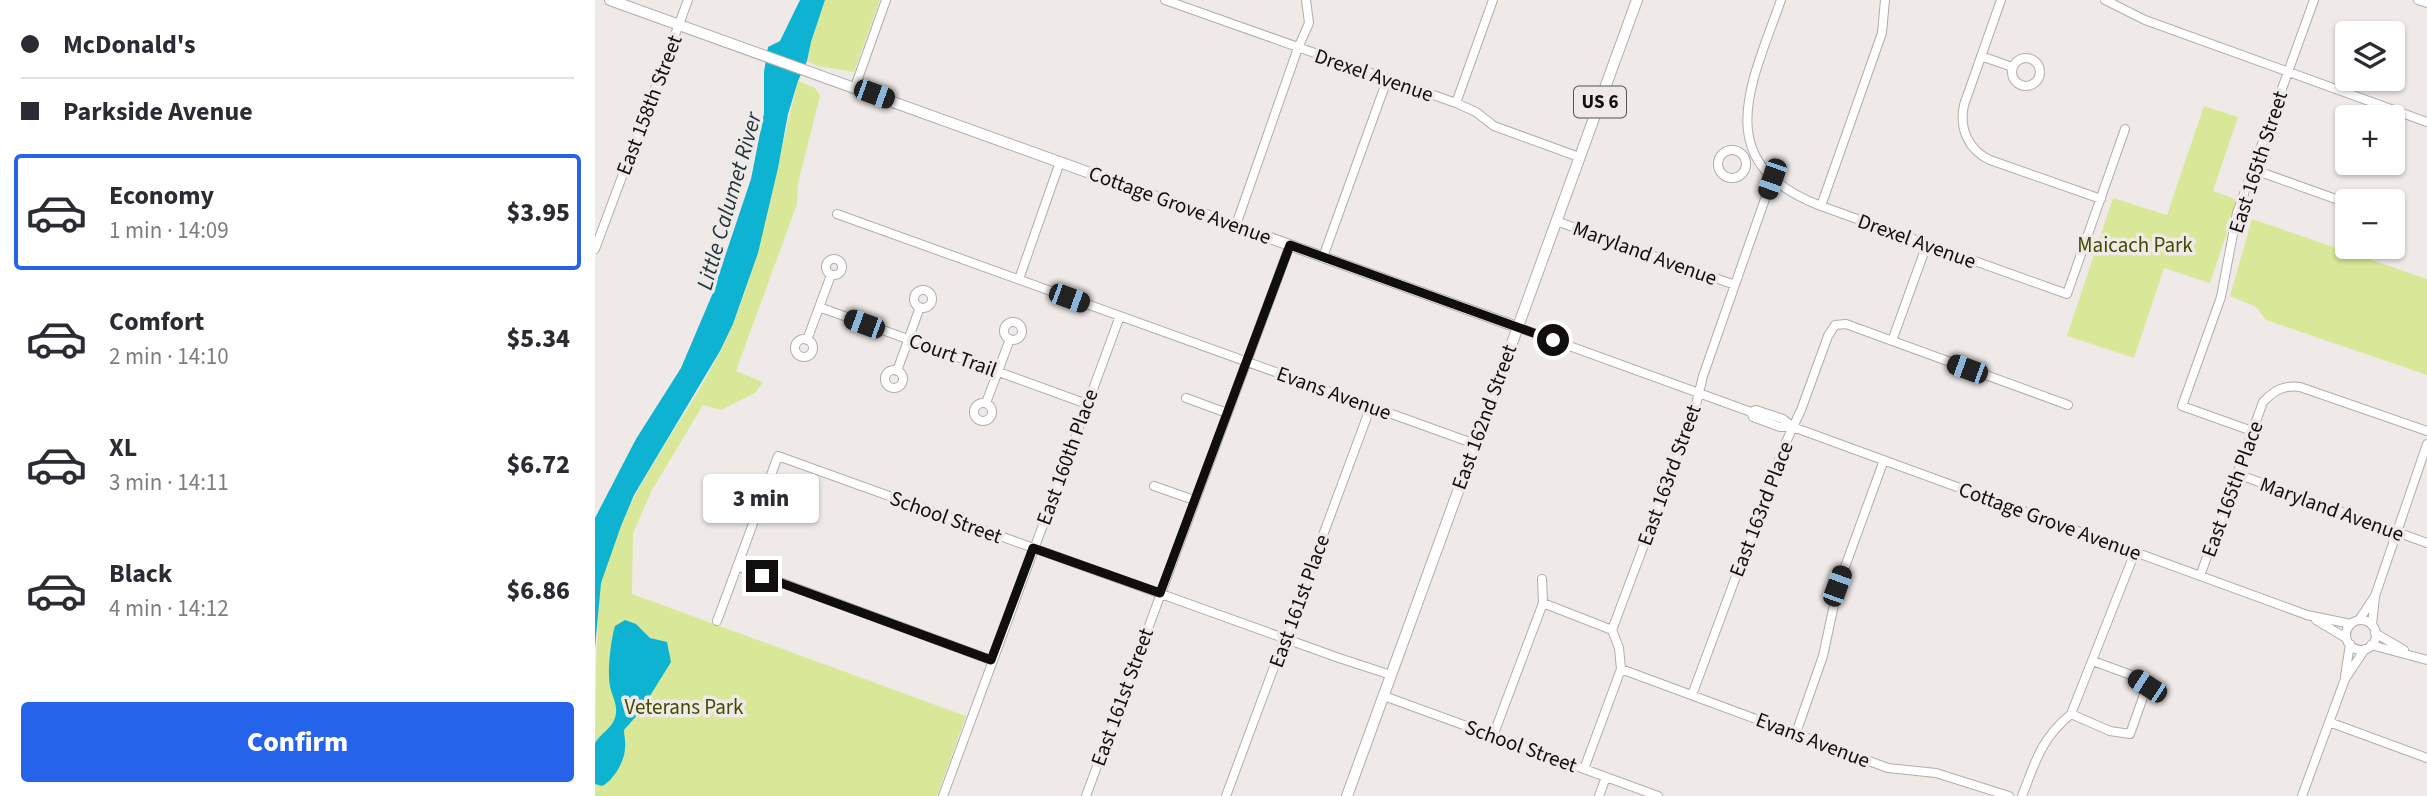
<!DOCTYPE html>
<meta charset="utf-8">
<style>
body{margin:0;font-family:"Source Sans 3",sans-serif;background:#f7f7f7;color:#2b2b33;height:100vh;display:flex;flex-direction:column;font-size:26px;white-space:nowrap}
*{box-sizing:border-box;margin:0}
p{font-size:23px;color:#7c7c81}
.icon{flex:none;width:38px;height:38px;fill:none;stroke:currentColor;stroke-width:2;stroke-linecap:round;stroke-linejoin:round}
.map{position:relative;flex:1;overflow:hidden}
.side{display:flex;flex-direction:column;background:#fff;width:595px}
.side>*{flex:none}
.top-card{display:grid;align-content:center;height:154px;padding:0 21px;background:#fff}
.tools{position:absolute;left:1740px;top:21px;display:grid;gap:14px}
.tools a{display:grid;place-items:center;width:70px;height:70px;border-radius:7px;background:#fff;box-shadow:0 2px 5px #0004;font-size:35px}
.end{position:absolute;width:32px;height:32px;margin:-16px;border:9px solid #100f0e;background:#fff;box-shadow:0 0 0 4px #fff}
.from{border-radius:50%}
.bubble{position:absolute;height:49px;border-radius:7px;background:#fff;box-shadow:0 2px 5px #0004;font-size:23px;font-weight:800;line-height:49px;text-align:center}
.car{position:absolute;width:21px;height:42px;margin:-21px -10px;border-radius:9px;box-shadow:0 0 5px 2px #0007;background:linear-gradient(#222 24%,#8ab4d8 0 40%,#222 0 76%,#8ab4d8 0 86%,#222 0)}
.top-card b{display:flex;align-items:center;gap:24px;height:66px;font-size:26px}
.top-card b+b{border-top:2px solid #e1e1e2}
.top-card i{width:18px;height:18px;background:#2b2b33}
ul{padding:0;list-style:none}
li{display:flex;align-items:center;gap:21px;height:116px;margin:0 14px 10px;padding:0 7px;border:4px solid transparent;border-radius:7px}
li div{flex:1}
li b{display:block;font-size:26px}
li em{font-style:normal;font-weight:800}
li.on{border-color:#2563eb}
li>.icon{width:63px;height:63px;stroke-width:1.5}
.action{display:flex;gap:14px;margin-top:auto;padding:14px 21px}
.action a{flex:1;height:80px;border-radius:7px;background:#2563eb;color:#fff;font-size:28px;font-weight:800;line-height:80px;text-align:center}
main{display:flex;flex:1;min-height:0}
.map>svg:first-child{display:block}
.green{fill:#d8e898}
.water{fill:#0db3d1}
.lines{fill:none;stroke-linecap:round;stroke-linejoin:round}
.minor-casing{stroke:#b2adab;stroke-width:10}
.major-casing{stroke:#b2adab;stroke-width:12}
.minor{stroke:#fff;stroke-width:8}
.major{stroke:#fff;stroke-width:10}
.route{stroke:#100f0e;stroke-width:9}
.labels{text-anchor:middle;dominant-baseline:central;stroke-width:7;stroke-linejoin:round;paint-order:stroke}
.shield{fill:#efeae8;stroke:#53514f;stroke-width:2}
.shield-label{font-size:19px;font-weight:bold;fill:#100f0e}
.street-label{font-size:21px;fill:#100f0e;stroke:#efeae8}
.park-label{font-size:21px;fill:#424c00;stroke:#efeae8}
.water-label{font-size:23px;font-style:italic;fill:#1e353b;stroke:#efeae8}
</style>
<main>
<section class="side">
<div class="top-card">
<b><i class="from"></i>McDonald's</b>
<b><i></i>Parkside Avenue</b>
</div>
<ul>
<li class="on"><svg class="icon" aria-label="car" viewBox="0 0 24 24"><path d="M5 17H2v-5l4-1 3-4h7l3 4 3 1v5h-3M9 17h6M6 11h13"/><circle cx="7" cy="17" r="2"/><circle cx="17" cy="17" r="2"/></svg><div><b>Economy</b><p>1 min · 14:09</p></div><em>$3.95</em></li>
<li><svg class="icon" aria-label="car" viewBox="0 0 24 24"><path d="M5 17H2v-5l4-1 3-4h7l3 4 3 1v5h-3M9 17h6M6 11h13"/><circle cx="7" cy="17" r="2"/><circle cx="17" cy="17" r="2"/></svg><div><b>Comfort</b><p>2 min · 14:10</p></div><em>$5.34</em></li>
<li><svg class="icon" aria-label="car" viewBox="0 0 24 24"><path d="M5 17H2v-5l4-1 3-4h7l3 4 3 1v5h-3M9 17h6M6 11h13"/><circle cx="7" cy="17" r="2"/><circle cx="17" cy="17" r="2"/></svg><div><b>XL</b><p>3 min · 14:11</p></div><em>$6.72</em></li>
<li><svg class="icon" aria-label="car" viewBox="0 0 24 24"><path d="M5 17H2v-5l4-1 3-4h7l3 4 3 1v5h-3M9 17h6M6 11h13"/><circle cx="7" cy="17" r="2"/><circle cx="17" cy="17" r="2"/></svg><div><b>Black</b><p>4 min · 14:12</p></div><em>$6.86</em></li>
</ul>
<div class="action"><a>Confirm</a></div>
</section>
<div class="map">
<svg width="1832" height="796" viewBox="0 0 1832 796">
<rect width="100%" height="100%" fill="#efeae8"/>
<path class="green" d="M230,0H285L259,72L222,66L212,61L216,42Z
M203,81L220,88L225,96L203,183L202,204L141,371L168,382L160,393L126,410L108,405L57,490L38,533L37,594L371,716L342,796H0C0,738 0,679 3,621C4,607 3,593 6,579C28,494 87,427 126,350C168,265 179,171 203,81Z
M1609,106L1643,117L1618,191L1643,200L1615,283L1569,268L1539,358L1472,336L1518,198L1572,215Z
M1657,219L1832,279V375L1671,320L1661,307L1635,296Z"/>
<path class="water" d="M205,0H230L216,42L212,61L203,81L193,114L183,168L163,253L138,324L125,351L39,495L26,526L6,583L0,648V518L41,439L86,368L117,295L156,179L169,113V72L173,47L185,41Z
M30,620L41,624L55,638L72,642L76,662L45,712L29,730C29,736 31,742 30,748C30,761 18,781 7,786L0,784V743C5,734 17,728 20,718C24,706 17,697 15,686C12,674 16,638 20,626Z"/>
<g class="lines">
<defs>
<path id="minor" d="M570,0L861,103L881,112L899,126L984,157
M1186,0C1156,85 1113,163 1226,206L1472,294L1530,129
M1406,0L1369,105C1364,128 1373,150 1395,160L1506,199
M1510,0L1550,20L1832,122
M1823,0L1832,3
M1386,56L1417,67
M1417 72a14 14 0 1 1 28 0a14 14 0 1 1-28 0Z
M260,87L291,0
M861,103L898,0
M1123 164a14 14 0 1 1 28 0a14 14 0 1 1-28 0Z
M1657,169L1752,203
M1226,206L1287,33L1290,0
M242,214L880,444
M961,221L1140,285
M641,225L703,48L714,23L711,0
M0,249L93,0
M728,257L792,80
M231 267a8 8 0 1 1 16 0a8 8 0 1 1-16 0Z
M424,279L465,162
M319 299a9 9 0 1 1 18 0a9 9 0 1 1-18 0Z
M224,307L492,404
M409 331a9 9 0 1 1 18 0a9 9 0 1 1-18 0Z
M922,327L1156,412L1161,410L1188,419L1198,427L1712,615L1756,624
M200 348a9 9 0 1 1 18 0a9 9 0 1 1-18 0Z
M212,340L236,275
M1297,341L1332,244
M290 379a9 9 0 1 1 18 0a9 9 0 1 1-18 0Z
M302,371L325,307
M591,398L632,413
M391,403L415,339
M379 412a9 9 0 1 1 18 0a9 9 0 1 1-18 0Z
M1156,412L1158,417L1185,427H1198
M1657,431L1587,406L1626,297L1642,213L1719,0
M1642,474L1832,543
M559,486L599,500
M142,566L396,660
M1605,576L1668,402C1680,390 1688,385 1705,387L1832,431
M948,603L1017,630
M1721,620L1751,638
M1764,620L1780,596
M1751 635a15 15 0 1 1 30 0a15 15 0 1 1-30 0Z
M122,621L183,456L744,658L796,675
M1777,625L1780,596L1832,444
M1780,633L1809,650
M1776,645L1832,660
M1026,669L1293,768L1341,773L1414,796
M1750,676L1755,644
M1097,695L1190,444L1206,410L1233,336L1240,325L1251,324L1473,405
M789,696L1063,796
M1476,714L1515,731L1535,734L1552,686L1536,675L1498,661
M1734,722L1832,758
M1201,733L1228,656L1243,586L1289,460
M898,736L948,603L947,579
M989,769L1026,669L1024,648L1017,630L1100,409L1108,376L1177,179
M348,796L525,316
M491,796L695,245
M631,796L776,406
M1004,796L1011,777
M1427,796C1441,760 1446,739 1476,714L1540,552
M1707,796L1750,679L1770,649"/>
<path id="major" d="M15,0L922,327
M752,796L1042,0"/>
</defs>
<use href="#minor" class="minor-casing"/>
<use href="#major" class="major-casing"/>
<use href="#minor" class="minor"/>
<use href="#major" class="major"/>
</g>
<g class="lines">
<path class="route" d="M167,576L396,660L438,548L565,593L695,245L958,340"/>
</g>
<g class="labels">
<rect class="shield" x="979" y="86.5" width="52" height="31" rx="5"/>
<g class="shield-label">
<text x="1005" y="102">US 6</text>
</g>
<g class="street-label">
<text transform="translate(779 75) rotate(19)">Drexel Avenue</text>
<text transform="translate(54 105) rotate(-69)">East 158th Street</text>
<text transform="translate(1663 162) rotate(-72)">East 165th Street</text>
<text transform="translate(585 205) rotate(20)">Cottage Grove Avenue</text>
<text transform="translate(1322 241) rotate(20)">Drexel Avenue</text>
<text transform="translate(1050 253) rotate(20)">Maryland Avenue</text>
<text transform="translate(358 355) rotate(20)">Court Trail</text>
<text transform="translate(739 393) rotate(20)">Evans Avenue</text>
<text transform="translate(889 417) rotate(-70)">East 162nd Street</text>
<text transform="translate(472 457) rotate(-70)">East 160th Place</text>
<text transform="translate(1074 475) rotate(-70)">East 163rd Street</text>
<text transform="translate(1637 489) rotate(-70)">East 165th Place</text>
<text transform="translate(1166 509) rotate(-69)">East 163rd Place</text>
<text transform="translate(1737 509) rotate(20)">Maryland Avenue</text>
<text transform="translate(351 517) rotate(20)">School Street</text>
<text transform="translate(1455 521) rotate(20)">Cottage Grove Avenue</text>
<text transform="translate(704 601) rotate(-70)">East 161st Place</text>
<text transform="translate(527 697) rotate(-70)">East 161st Street</text>
<text transform="translate(1218 740) rotate(21)">Evans Avenue</text>
<text transform="translate(926 746) rotate(20)">School Street</text>
</g>
<g class="park-label">
<text x="1540" y="245">Maicach Park</text>
<text x="89" y="707">Veterans Park</text>
</g>
<g class="water-label">
<text transform="translate(134 201) rotate(-74)">Little Calumet River</text>
</g>
</g>
</svg>
<div class="tools">
<a><svg class="icon" aria-label="layers" viewBox="0 0 24 24"><path d="M12 4l9 5-9 5-9-5zM3 14l9 5 9-5"/></svg></a>
<a>+</a>
<a>−</a>
</div>
<i class="end from" style="left:958px;top:340px"></i>
<i class="end" style="left:167px;top:576px"></i>
<div class="bubble" style="left:108px;top:474px;width:116px">3 min</div>
<i class="car" style="left:279px;top:94px;rotate:110deg"></i>
<i class="car" style="left:1177px;top:179px;rotate:199deg"></i>
<i class="car" style="left:474px;top:298px;rotate:110deg"></i>
<i class="car" style="left:269px;top:324px;rotate:290deg"></i>
<i class="car" style="left:1372px;top:369px;rotate:290deg"></i>
<i class="car" style="left:1242px;top:586px;rotate:20deg"></i>
<i class="car" style="left:1552px;top:686px;rotate:303deg"></i>
</div>
</main>
